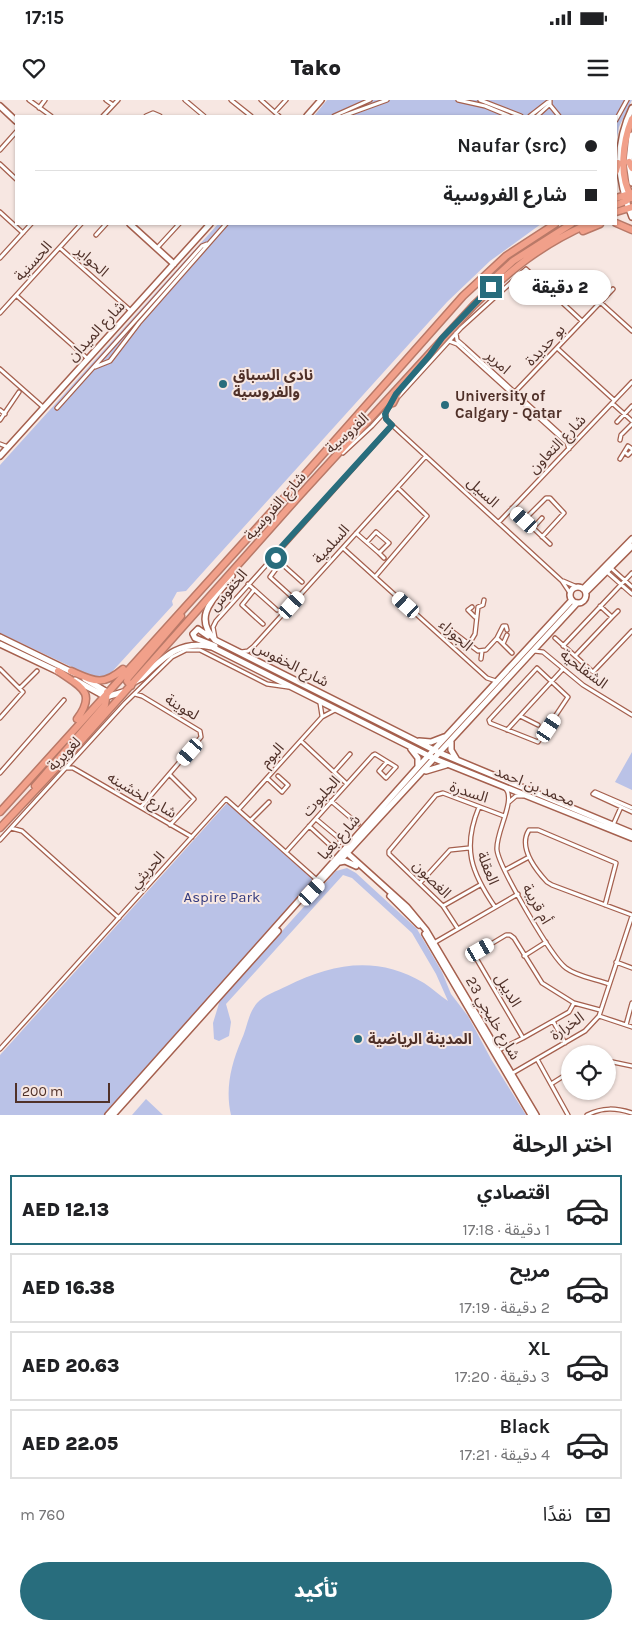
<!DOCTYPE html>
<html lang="ar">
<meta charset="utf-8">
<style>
body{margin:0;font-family:Karla,"Noto Sans Arabic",sans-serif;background:#f2f2f2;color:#202124;direction:rtl;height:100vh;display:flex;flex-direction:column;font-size:19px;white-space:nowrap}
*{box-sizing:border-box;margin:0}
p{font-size:16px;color:#757577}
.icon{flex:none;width:28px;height:28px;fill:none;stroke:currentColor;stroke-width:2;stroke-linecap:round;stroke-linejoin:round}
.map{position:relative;height:1015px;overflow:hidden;direction:ltr}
.details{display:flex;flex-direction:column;background:#fff;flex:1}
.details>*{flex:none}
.banner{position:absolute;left:15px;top:15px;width:602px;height:110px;border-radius:0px;box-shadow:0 1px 4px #0004;direction:rtl;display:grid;align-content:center;height:110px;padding:0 20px;background:#fff}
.buttons{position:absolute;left:561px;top:945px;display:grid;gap:10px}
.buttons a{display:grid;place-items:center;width:55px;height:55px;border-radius:50%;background:#fff;box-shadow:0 1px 4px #0004;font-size:25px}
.scale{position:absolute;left:15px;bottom:12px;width:95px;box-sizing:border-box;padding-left:5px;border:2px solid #503129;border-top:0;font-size:14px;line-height:18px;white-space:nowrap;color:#503129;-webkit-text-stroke:4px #f7e7e2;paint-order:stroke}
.end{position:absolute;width:22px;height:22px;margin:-11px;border:6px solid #286d7d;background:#fff;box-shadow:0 0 0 2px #fff}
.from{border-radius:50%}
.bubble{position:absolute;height:35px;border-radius:18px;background:#fff;box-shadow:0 1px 4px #0004;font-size:16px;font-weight:800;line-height:35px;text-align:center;direction:rtl}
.car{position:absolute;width:15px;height:30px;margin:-15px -8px;border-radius:6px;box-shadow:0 0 4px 1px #0007;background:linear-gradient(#fff 24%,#345 0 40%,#fff 0 76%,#345 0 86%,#fff 0)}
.banner b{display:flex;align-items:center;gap:18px;height:48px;font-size:19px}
.banner b+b{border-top:1px solid #e0e0e0}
.banner i{width:12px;height:12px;background:#202124}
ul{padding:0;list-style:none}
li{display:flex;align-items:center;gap:15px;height:70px;margin:0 10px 8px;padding:0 10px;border:2px solid #e0e0e0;border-radius:0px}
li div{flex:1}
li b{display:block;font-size:19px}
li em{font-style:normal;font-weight:800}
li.current{border-color:#286d7d}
li>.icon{width:45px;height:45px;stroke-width:1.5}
h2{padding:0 20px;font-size:22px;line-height:60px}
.pay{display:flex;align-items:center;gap:12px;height:55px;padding:0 20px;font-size:19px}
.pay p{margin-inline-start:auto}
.primary-button{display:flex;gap:10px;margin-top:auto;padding:10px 20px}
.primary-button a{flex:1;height:58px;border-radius:30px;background:#286d7d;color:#fff;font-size:20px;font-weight:800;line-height:58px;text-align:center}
.status{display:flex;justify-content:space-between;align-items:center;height:35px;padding:0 25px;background:#fff;direction:ltr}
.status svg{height:14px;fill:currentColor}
header{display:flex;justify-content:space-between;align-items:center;height:65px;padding:0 20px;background:#fff;font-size:22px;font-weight:800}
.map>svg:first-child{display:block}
.green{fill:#bac2e7}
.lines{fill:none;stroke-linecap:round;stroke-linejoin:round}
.street-casing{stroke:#a5604e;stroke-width:5.5}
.secondary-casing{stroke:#a5604e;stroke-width:8}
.highway-casing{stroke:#b97968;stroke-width:9}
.street{stroke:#fff;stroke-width:3}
.secondary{stroke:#fff;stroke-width:5}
.highway{stroke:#f1a08a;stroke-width:6}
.route{stroke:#286d7d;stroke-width:6}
.poi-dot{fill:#286d7d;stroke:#f7e7e2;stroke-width:2}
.labels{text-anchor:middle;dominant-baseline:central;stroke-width:4;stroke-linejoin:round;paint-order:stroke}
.street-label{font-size:15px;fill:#503129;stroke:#f7e7e2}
.poi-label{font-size:15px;font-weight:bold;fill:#503129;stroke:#f7e7e2;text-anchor:start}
.park-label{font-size:15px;fill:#353c7f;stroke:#f7e7e2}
</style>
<div class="status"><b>17:15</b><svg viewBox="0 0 49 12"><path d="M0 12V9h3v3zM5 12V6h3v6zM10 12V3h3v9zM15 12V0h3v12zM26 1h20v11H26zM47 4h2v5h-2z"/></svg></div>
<header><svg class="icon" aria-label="menu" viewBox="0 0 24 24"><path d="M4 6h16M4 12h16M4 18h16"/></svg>Tako<svg class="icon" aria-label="heart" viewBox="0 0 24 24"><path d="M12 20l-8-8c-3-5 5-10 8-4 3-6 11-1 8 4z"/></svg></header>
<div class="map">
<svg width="632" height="1015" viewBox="0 0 632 1015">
<rect width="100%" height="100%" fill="#f7e7e2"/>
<path class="green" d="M327,0H632L619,27L616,42V16H314Z
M218,124H541L490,161L447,202L186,491L177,492L172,501L173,505L109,575L97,579L0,533V365Z
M632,652V690L615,682Z
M228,702L316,781L105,1015H0V955Z
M347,768L356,773L417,829L442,872L451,894L468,916L491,959L526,1015H231C225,989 231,965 241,941C247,929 248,913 257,903C264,895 277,891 287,886C332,863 378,855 424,883C432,888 440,896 448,901L436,874L412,833L352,778L343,775L226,904L231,922L229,936L219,941L214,939L213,923L220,900L336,771Z
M146,999L163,1015H132Z"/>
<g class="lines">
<defs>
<path id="street" d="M29,0L51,16
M106,0L113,5
M185,0L204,16
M231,0L251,16
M261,0L279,16
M458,0L485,6L509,16
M480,0L521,16
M550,0V5L559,16
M39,8L45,0
M275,12L286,0
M103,16L118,0
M146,16L153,13L160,16
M334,16L370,0
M343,16L387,0
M530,16L548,2
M537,16L549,5
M616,20L627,0
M0,50L16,32
M0,64L16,79
M0,112L23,133
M96,135L106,124
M60,148L131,211
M157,148L179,124
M0,158L31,124
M17,196L88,259
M600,202L632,231
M0,213L81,124
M456,233L457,240L464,246L568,341L575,342
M449,241L457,244L567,343L569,349
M557,248L614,300
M95,267L110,261L139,223L226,124
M0,269L43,307
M514,293L613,189
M399,296L461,228L526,169L582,221
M612,303L632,321
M57,308L202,146L207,144
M0,310L5,314
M386,312V319L393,326L562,481L570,493
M0,320L19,292
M617,322L632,306
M620,340L621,335L632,324
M0,344L8,347
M343,353L372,326L393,303
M626,353L628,355L632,351
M620,359L628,346L632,349
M512,408L550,444
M524,420L546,398H550L564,413L542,437
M499,422L632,282
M533,428L542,418
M356,433L379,453L389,443L376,432L367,442
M343,448L487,578L496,581
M379,453L384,458
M273,456L302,482
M281,462L270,477L291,496
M611,468L632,487
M607,472L632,494
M375,477L427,416L398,388
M563,481L577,487
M248,484L277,510
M254,490L242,505L263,524
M472,507L468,510L475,517
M612,517L618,511
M449,529L478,551L486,550L497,538
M507,530L506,526H503L497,538L512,553
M215,538L213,527L216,521L392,325
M555,538L593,572L632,531
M503,544L507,535
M563,546L632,473
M466,549L475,534L478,507L483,505L484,500
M534,551L543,552L583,585L632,615
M241,552L248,551L253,547L426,356
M575,556L612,517L600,506
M481,559L482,551
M537,568L568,597L538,642L490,623L489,620Z
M0,569L23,592L0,618
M20,588L37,571
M135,594L142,596L200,631L201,637L141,707
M320,603L322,616
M520,616L538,625
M507,630L563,569
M301,641L347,684
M66,668H73L80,672L192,737
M334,672L350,654
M0,673L64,600
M170,675L194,699L170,725
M267,678L282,692L288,685L278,676
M505,688C517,699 495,733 497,750C499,767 552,858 566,868C578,877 596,879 609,884
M331,701L358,724
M509,702L516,696H523
M479,707C462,748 471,772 495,807
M632,708L595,692L593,694L632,712
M239,709L322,617L335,610
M251,720L269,702
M613,725L621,707
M309,726L333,748L340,742V739L316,719
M11,728L22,731L119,818
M0,740L125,603L172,557L186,550H200L267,584L288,587
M286,752L373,655L375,654L396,667L386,678L379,671L387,662
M505,770L529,757
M420,783L450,750L469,748
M605,805L616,763L538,730H529C518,747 535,769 547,782L552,785L632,815
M443,806L480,785
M458,829L443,806L389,754V751L436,695L443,693L504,716
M506,835H510L514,838L542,883L574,903L569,912L523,938L476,858V853Z
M432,844L518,794
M524,856L546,842
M616,862L632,868
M574,903L600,910
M599,916L632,927
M553,921L565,943
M626,925L632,903
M0,949L226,699L317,780
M501,949L523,938
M537,959L568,1015
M608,961L632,966
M511,974L585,931L599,916L632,816
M551,984L570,972
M587,1015C603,1007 616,1008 632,1013"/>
<path id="secondary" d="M0,6L16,21
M632,8C614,45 617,80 632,117
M307,16L321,0
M632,35L629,62L632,83
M130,124L174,164
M0,356L210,124
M232,476C216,497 191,515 215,540L440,653L632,733
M570 495a8 8 0 1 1 16 0a8 8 0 1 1-16 0Z
M583,489L632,439
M586,492L632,446
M208,536L198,529L193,534L195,538L215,546
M0,537L74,573
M0,544L61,573
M85,579L107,592
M75,580L106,597L123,592
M136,581L142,578C163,558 180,539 212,547L435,659L632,738
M419,641L431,642L444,637
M451,642V650L457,660
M411,649L418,658V667
M426,671L446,665
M346,752L407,807L426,830L536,1015
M340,762L345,761L356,766
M311,792L577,503
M390,796L419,825
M425,834L531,1015
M108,1015L418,667L572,500
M113,1015L278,831"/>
<path id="highway" d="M632,19C623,41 618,76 632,98
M629,62L632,68
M616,71L618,63
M616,98L632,93
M616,105L626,101L632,96
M616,112L632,107
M616,123L632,130
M583,131L600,124
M489,183L513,161L571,124
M393,303L399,291
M58,571C81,587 97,592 77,619
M71,571C94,581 102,587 123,569
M131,586L127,581L128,578L181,516
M35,686L105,605L107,592
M0,712L292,389L463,196L506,156L555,124
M0,728L74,649L300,395L474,205C512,169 539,146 588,124"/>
</defs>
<use href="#street" class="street-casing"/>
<use href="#secondary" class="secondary-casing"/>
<use href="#highway" class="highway-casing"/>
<use href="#street" class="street"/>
<use href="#secondary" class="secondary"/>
<use href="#highway" class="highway"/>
</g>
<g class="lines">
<path class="route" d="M276,458L273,456L392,325L386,319L385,314L396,294L429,256L442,238L491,187"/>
</g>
<g class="poi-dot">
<circle cx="223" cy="284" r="5"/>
<circle cx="445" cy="305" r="5"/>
<circle cx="358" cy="939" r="5"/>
</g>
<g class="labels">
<g class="street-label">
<text transform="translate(33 161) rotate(-48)">الحسنية</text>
<text transform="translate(92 161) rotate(42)">الحواير</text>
<text transform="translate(96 231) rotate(-47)">شارع الميدان</text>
<text transform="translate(545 245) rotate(-47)">بو حديدة</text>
<text transform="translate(498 262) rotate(42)">امرير</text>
<text transform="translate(347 333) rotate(-42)">الفروسية</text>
<text transform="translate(557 344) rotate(-46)">شارع التعاون</text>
<text transform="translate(483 392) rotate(43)">السيل</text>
<text transform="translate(275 406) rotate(-49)">شارع الفروسية</text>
<text transform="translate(331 444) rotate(-48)">السلمية</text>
<text transform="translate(228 490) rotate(-49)">الخفوس</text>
<text transform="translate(456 535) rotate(42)">الجوزاء</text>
<text transform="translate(291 564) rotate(27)">شارع الخفوس</text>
<text transform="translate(584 569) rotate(37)">الشفلحية</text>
<text transform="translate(182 607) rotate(31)">لعوينة</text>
<text transform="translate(64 654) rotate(-46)">لغويرية</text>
<text transform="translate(272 655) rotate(-48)">البوم</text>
<text transform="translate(535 686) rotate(22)">محمد بن احمد</text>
<text transform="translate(469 692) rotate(18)">السدرة</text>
<text transform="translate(142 695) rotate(30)">شارع لخشينه</text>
<text transform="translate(321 696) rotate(-48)">الجلبوت</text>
<text transform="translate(339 737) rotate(-48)">شارع بعيا</text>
<text transform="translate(488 768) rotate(68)">العقلة</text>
<text transform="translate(147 770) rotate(-48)">الحريثي</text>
<text transform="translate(432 779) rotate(45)">الغصون</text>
<text transform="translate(537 804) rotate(61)">أم قريبة</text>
<text transform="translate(508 890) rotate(59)">الديبل</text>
<text transform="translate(493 918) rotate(60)">شارع خليجي 23</text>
<text transform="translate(567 926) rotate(-35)">الخرارة</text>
</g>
<g class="poi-label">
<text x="233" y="275">نادي السباق<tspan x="233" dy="17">والفروسية</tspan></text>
<text x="455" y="296">University of<tspan x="455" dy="17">Calgary - Qatar</tspan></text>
<text x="368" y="939">المدينة الرياضية</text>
</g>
<g class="park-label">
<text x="222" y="797">Aspire Park</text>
</g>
</g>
</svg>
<div class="buttons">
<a><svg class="icon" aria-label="locate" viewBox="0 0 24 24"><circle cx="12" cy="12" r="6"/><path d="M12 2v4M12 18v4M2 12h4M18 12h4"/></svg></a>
</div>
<div class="scale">200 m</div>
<i class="end from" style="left:276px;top:458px"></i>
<i class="end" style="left:491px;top:187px"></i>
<div class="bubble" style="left:509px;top:170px;width:102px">2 دقيقة</div>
<i class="car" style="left:524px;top:420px;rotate:313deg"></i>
<i class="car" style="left:292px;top:505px;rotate:42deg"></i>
<i class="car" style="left:406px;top:505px;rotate:312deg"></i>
<i class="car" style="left:549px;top:628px;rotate:34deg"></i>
<i class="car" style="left:190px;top:652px;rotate:221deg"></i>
<i class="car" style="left:312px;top:792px;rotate:43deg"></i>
<i class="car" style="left:480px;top:850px;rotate:60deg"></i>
<div class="banner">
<b><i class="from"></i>Naufar (src)</b>
<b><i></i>شارع الفروسية</b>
</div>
</div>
<section class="details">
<h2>اختر الرحلة</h2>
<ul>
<li class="current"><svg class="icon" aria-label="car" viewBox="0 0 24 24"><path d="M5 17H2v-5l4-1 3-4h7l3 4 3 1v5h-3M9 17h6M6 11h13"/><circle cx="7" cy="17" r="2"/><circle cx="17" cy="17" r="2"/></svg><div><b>اقتصادي</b><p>1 دقيقة · 17:18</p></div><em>AED 12.13</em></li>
<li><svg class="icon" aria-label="car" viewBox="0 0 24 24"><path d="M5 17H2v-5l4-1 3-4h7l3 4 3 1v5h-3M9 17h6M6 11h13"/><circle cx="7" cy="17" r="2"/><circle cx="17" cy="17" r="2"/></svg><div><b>مريح</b><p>2 دقيقة · 17:19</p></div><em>AED 16.38</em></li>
<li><svg class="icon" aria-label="car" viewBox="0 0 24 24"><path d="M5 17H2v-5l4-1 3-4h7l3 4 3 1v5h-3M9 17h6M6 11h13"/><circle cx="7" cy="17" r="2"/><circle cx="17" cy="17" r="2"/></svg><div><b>XL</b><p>3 دقيقة · 17:20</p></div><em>AED 20.63</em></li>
<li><svg class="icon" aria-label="car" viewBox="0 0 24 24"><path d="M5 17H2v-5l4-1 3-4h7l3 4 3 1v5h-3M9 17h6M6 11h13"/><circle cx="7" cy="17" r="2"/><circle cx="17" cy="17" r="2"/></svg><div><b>Black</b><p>4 دقيقة · 17:21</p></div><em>AED 22.05</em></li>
</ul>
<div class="pay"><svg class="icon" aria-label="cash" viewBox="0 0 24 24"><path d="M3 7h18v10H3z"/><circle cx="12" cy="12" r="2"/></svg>نقدًا<p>760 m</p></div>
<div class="primary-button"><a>تأكيد</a></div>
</section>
